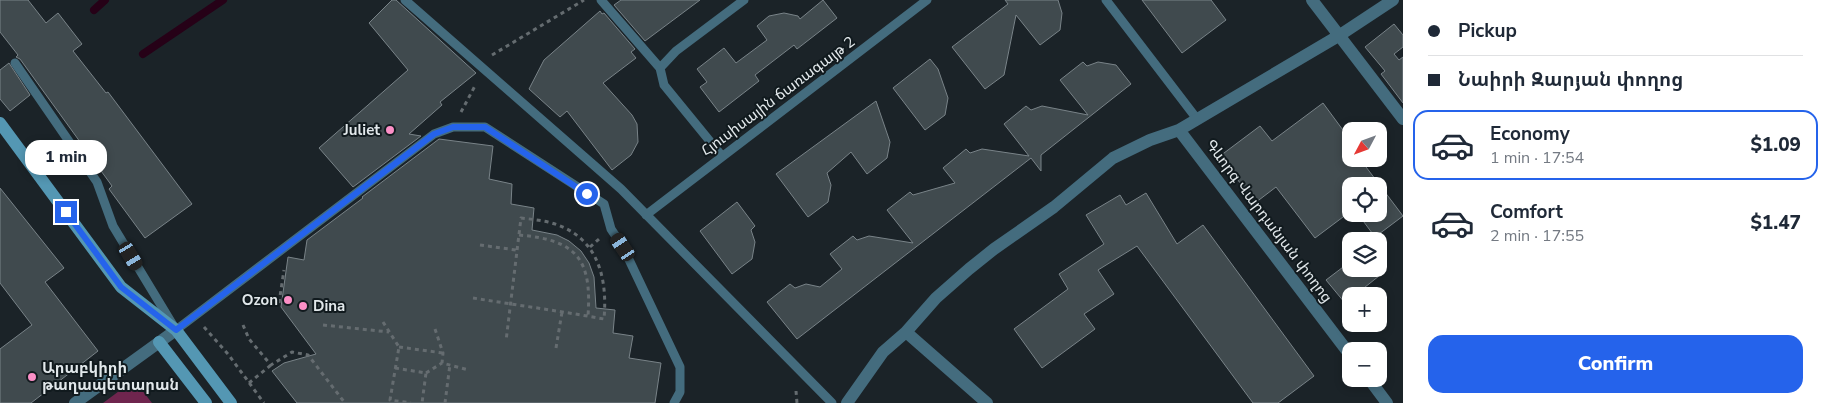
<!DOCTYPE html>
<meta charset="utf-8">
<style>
body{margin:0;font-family:"Nunito Sans","Noto Sans Armenian",sans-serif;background:#f6f6f7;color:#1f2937;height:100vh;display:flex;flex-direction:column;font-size:19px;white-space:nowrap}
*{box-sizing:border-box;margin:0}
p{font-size:16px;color:#747a83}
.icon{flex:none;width:28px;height:28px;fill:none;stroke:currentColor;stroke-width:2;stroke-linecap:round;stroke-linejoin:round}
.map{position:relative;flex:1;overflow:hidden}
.drawer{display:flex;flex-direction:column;background:#fff;width:425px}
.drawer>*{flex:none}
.hud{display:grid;align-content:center;height:110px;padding:0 25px;background:#fff}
.needle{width:32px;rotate:229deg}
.buttons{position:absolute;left:1342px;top:122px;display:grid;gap:10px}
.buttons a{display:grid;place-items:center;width:45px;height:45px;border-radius:10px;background:#fff;box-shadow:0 2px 8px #0003;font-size:25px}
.end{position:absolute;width:22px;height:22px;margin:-11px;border:6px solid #2563eb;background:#fff;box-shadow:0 0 0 2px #fff}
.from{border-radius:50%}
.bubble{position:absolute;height:35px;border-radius:15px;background:#fff;box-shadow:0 2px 8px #0003;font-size:16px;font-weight:800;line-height:35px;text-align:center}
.car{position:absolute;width:15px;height:30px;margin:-15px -8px;border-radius:6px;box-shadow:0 0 4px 1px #0007;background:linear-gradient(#222 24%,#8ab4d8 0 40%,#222 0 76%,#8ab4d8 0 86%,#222 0)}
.hud b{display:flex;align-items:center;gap:18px;height:48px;font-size:19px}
.hud b+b{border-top:1px solid #e0e1e3}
.hud i{width:12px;height:12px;background:#1f2937}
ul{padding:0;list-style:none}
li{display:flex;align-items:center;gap:15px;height:70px;margin:0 10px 8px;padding:0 15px;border:2px solid transparent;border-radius:15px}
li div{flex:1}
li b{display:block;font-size:19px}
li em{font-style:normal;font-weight:800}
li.on{border-color:#2563eb}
li>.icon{width:45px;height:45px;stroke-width:1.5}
.button{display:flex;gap:10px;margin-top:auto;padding:10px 25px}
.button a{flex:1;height:58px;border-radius:15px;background:#2563eb;color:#fff;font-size:20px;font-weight:800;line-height:58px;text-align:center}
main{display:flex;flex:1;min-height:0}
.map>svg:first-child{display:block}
.green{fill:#6f254e}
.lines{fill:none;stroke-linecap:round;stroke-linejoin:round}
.stream{stroke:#260117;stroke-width:8}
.building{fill:#404a4e;stroke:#798388}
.path{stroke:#656c70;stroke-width:3;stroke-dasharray:4 4;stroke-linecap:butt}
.lane{stroke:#446c7e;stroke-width:9}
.street{stroke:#446c7e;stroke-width:12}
.secondary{stroke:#5497b3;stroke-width:12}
.route{stroke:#2563eb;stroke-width:6}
.poi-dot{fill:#fb8fc6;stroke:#111a1e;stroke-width:2}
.labels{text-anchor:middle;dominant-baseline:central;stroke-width:4;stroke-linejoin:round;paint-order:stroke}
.street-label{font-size:15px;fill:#e2e8eb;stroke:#111a1e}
.poi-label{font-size:15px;font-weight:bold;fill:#e2e8eb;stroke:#111a1e;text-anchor:end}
</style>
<main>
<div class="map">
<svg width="1403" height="403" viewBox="0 0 1403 403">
<rect width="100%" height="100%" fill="#1b2328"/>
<path class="green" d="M134,380L152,403H103Z"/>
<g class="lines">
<path class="stream" d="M94,10L105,0
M143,54L223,0"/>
</g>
<path class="building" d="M0,0H28L46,23L58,13L82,44L73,51L106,93L108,92L192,204L145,238L109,189L112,186L20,59L16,57L18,55L0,32Z
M392,0H396L476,73L440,102L442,105L409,134L421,136L353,187L319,148L408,70L369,23Z
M621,0H700L645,41L614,5Z
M823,0L837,18L797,49L794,45L755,75L759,81L719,112L700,87L707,82L697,69L724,48L736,63L767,40L757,26L769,16L784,13L798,16L800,19Z
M1005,0H1058L1062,13L1060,30L1040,45L1016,15L1004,75L985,89L952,47L1008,4Z
M1142,0H1211L1226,20L1182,53Z
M600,11L602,14L604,13L635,49L631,52L636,58L603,83L632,115L637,124L638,142L631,155L612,170L567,111L560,117L529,89L544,60Z
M1394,24L1403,35V47L1394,54L1399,60L1403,57V103L1381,74L1385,71L1365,47Z
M930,59L938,69L948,98L945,115L925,130L893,88Z
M1083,62L1087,66L1098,62L1116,65L1131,84L1041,155V171L1031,158L797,339L767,302L790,284L795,288L806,284L820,287L842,269L830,254L853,236L857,240L869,236L913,243L887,210L910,192L913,195L955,183L943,168L966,149L970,153L982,149L1029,156L1004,124L1026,106L1031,110L1042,106L1088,115L1060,80Z
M9,63L30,95L10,111L0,99V70Z
M876,101L890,142L887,158L867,174L851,152L827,173L831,185L828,202L808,217L776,174Z
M1323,103L1351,141V159H1360L1403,216L1375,237L1358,214H1379V186H1351V211L1315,238L1276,187L1255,203L1220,156L1260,126L1272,141Z
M439,139L493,146L489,179L512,184L511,204L534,208L532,230L557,235L569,241L581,251L589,263L594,277L596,308L615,310L613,333L633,336L629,358L661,363L655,403H297L272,371L284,363L316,354L281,307L288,257L304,260L307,240L363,198L362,197Z
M0,188L64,268L45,282L98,351L31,403H0V349L32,325L0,283Z
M1146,193L1177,244L1203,225L1314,376L1278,403H1253L1137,246L1098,270L1114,294L1084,314L1095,329L1042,368L1014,329L1068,289L1059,274L1104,244L1086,215L1120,195L1126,205Z
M737,202L755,226L751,230L755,242L752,259L732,274L700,231Z
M1351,261V269H1379V265L1384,272L1345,303L1326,280Z"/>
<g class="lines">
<path class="path" d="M492,55L584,0
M461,112L476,84
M519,235C577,240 592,259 588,316
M480,245L516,250
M590,247L599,239
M473,298C516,305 560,311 604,319C608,274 596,234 548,222C539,220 530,219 521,218L506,341
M279,303L284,270
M383,322L399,347L390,400L411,403
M243,325L249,339L271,365L292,352L308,355L345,403
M323,325L389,332
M204,327L228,354L264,403
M435,329L443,353L442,363L469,370
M399,347L443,353
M556,348L562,312
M395,368L426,373L422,403
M426,373L442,363
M249,383L271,365
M796,391L797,403
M445,403L450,364"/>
<path class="lane" d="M405,0L621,189L832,403
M601,0L660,68
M1106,0L1197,119
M15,63L97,182L113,226L176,330L434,134L453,127H485L604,204L611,229L623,247L680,367V392L674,403
M722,156L664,85L660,68L676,51L744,0
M646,215L927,0"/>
<path class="street" d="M1312,0L1403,119
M1179,130L1351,356
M906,332L987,403
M1369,379L1387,403
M75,403L176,330
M847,403L883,352L906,332L936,298L969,269L994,249L1054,207L1113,158L1150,140L1179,130L1340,35L1393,0"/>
<path class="secondary" d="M0,123L121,287L176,330L231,403
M159,342L206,403"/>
</g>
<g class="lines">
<path class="route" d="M66,212L121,287L176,330L434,134L453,127H485L587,194"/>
</g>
<g class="poi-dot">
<circle cx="390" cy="130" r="5"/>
<circle cx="288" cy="300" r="5"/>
<circle cx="303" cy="306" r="5"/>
<circle cx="32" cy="377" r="5"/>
</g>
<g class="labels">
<g class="street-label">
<text transform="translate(778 96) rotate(-37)">Հյուսիսային ճառագայթ 2</text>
<text transform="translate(1269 221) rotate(53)">Գևորգ Վարդանյան փողոց</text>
</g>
<g class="poi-label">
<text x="380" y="130">Juliet</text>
<text x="278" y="300">Ozon</text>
<text x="313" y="306" text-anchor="start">Dina</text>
<text x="42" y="368" text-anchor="start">Արաբկիրի<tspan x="42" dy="17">թաղապետարան</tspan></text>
</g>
</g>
</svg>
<div class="buttons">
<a><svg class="needle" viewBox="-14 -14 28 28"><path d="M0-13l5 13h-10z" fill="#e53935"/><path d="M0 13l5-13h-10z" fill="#747a83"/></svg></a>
<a><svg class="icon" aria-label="locate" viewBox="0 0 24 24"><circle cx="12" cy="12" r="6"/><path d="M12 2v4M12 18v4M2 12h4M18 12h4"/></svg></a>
<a><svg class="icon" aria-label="layers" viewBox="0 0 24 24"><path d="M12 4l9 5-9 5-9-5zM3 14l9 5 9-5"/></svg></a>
<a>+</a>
<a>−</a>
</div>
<i class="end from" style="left:587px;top:194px"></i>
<i class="end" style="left:66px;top:212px"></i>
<div class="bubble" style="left:25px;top:140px;width:82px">1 min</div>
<i class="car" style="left:623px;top:247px;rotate:326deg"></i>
<i class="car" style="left:131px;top:256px;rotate:149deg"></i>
</div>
<section class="drawer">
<div class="hud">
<b><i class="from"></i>Pickup</b>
<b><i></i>Նաիրի Զարյան փողոց</b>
</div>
<ul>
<li class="on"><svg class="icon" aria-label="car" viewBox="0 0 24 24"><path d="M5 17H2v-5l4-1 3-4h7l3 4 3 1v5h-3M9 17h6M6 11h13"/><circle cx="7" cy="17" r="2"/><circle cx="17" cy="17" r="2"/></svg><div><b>Economy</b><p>1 min · 17:54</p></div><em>$1.09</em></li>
<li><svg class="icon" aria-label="car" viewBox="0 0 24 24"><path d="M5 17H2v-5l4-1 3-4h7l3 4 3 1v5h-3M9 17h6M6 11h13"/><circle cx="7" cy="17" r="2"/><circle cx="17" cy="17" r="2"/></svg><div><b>Comfort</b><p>2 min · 17:55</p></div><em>$1.47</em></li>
</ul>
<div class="button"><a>Confirm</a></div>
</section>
</main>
